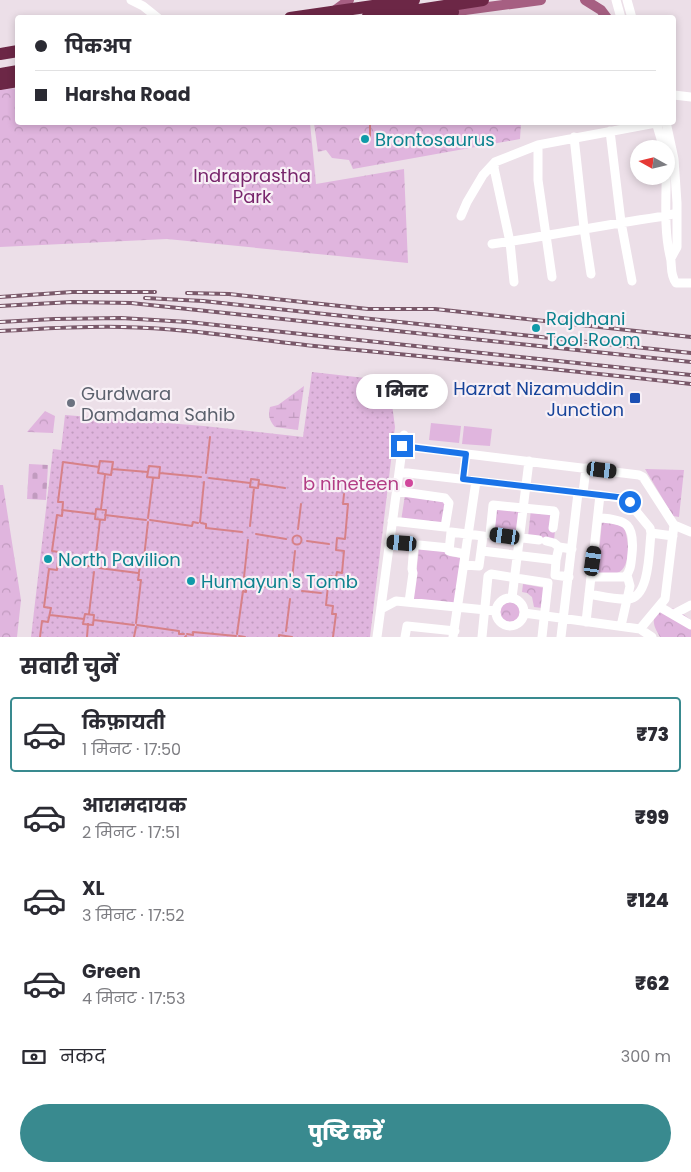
<!DOCTYPE html>
<html lang="hi">
<meta charset="utf-8">
<style>
body{margin:0;font-family:Poppins,"Noto Sans Devanagari",sans-serif;background:#f7f7f7;color:#2b2b33;height:100vh;display:flex;flex-direction:column;font-size:19px;white-space:nowrap}
*{box-sizing:border-box;margin:0}
p{font-size:16px;color:#7c7c81}
.icon{flex:none;width:28px;height:28px;fill:none;stroke:currentColor;stroke-width:2;stroke-linecap:round;stroke-linejoin:round}
.map{position:relative;height:637px;overflow:hidden}
.panel{display:flex;flex-direction:column;background:#fff;flex:1}
.panel>*{flex:none}
.top-card{position:absolute;left:15px;top:15px;width:661px;height:110px;border-radius:5px;box-shadow:0 2px 8px #0003;display:grid;align-content:center;height:110px;padding:0 20px;background:#fff}
.needle{width:32px;rotate:278deg}
.fabs{position:absolute;left:630px;top:140px;display:grid;gap:10px}
.fabs a{display:grid;place-items:center;width:45px;height:45px;border-radius:50%;background:#fff;box-shadow:0 2px 8px #0003;font-size:25px}
.end{position:absolute;width:22px;height:22px;margin:-11px;border:6px solid #1a73e8;background:#fff;box-shadow:0 0 0 2px #fff}
.from{border-radius:50%}
.bubble{position:absolute;height:35px;border-radius:18px;background:#fff;box-shadow:0 2px 8px #0003;font-size:16px;font-weight:800;line-height:35px;text-align:center}
.car{position:absolute;width:15px;height:30px;margin:-15px -8px;border-radius:6px;box-shadow:0 0 4px 1px #0007;background:linear-gradient(#222 24%,#8ab4d8 0 40%,#222 0 76%,#8ab4d8 0 86%,#222 0)}
.top-card b{display:flex;align-items:center;gap:18px;height:48px;font-size:19px}
.top-card b+b{border-top:1px solid #e1e1e2}
.top-card i{width:12px;height:12px;background:#2b2b33}
ul{padding:0;list-style:none}
li{display:flex;align-items:center;gap:15px;height:75px;margin:0 10px 8px;padding:0 10px;border:2px solid transparent;border-radius:5px}
li div{flex:1}
li b{display:block;font-size:19px}
li em{font-style:normal;font-weight:800}
li.current{border-color:#398a8f}
li>.icon{width:45px;height:45px;stroke-width:1.5}
h2{padding:0 20px;font-size:22px;line-height:60px}
.pay{display:flex;align-items:center;gap:12px;height:55px;padding:0 20px;font-size:19px}
.pay p{margin-inline-start:auto}
.action{display:flex;gap:10px;margin-top:auto;padding:10px 20px}
.action a{flex:1;height:58px;border-radius:30px;background:#398a8f;color:#fff;font-size:20px;font-weight:800;line-height:58px;text-align:center}
.map>svg:first-child{display:block}
.grass{fill:url(#grass-dots)}
.forest{fill:url(#forest-crowns)}
.wetland{fill:url(#wetland-marsh)}
.cemetery{fill:url(#cemetery-stones)}
.pitch{fill:#e0b5de}
.lines{fill:none;stroke-linecap:round;stroke-linejoin:round}
.stream{stroke:#d78188;stroke-width:2}
.minor{stroke:#fff;stroke-width:9}
.major{stroke:#a65f82;stroke-width:10}
.highway{stroke:#6c2746;stroke-width:12}
.rail-casing{stroke:#795869;stroke-width:4}
.rail{stroke:#f8f0f6;stroke-width:2;stroke-dasharray:5.5;stroke-linecap:butt}
.route{stroke:#1a73e8;stroke-width:6}
.culture-dot{fill:#0f9aa8;stroke:#f8f0f6;stroke-width:2}
.transit-dot{fill:#1a4fb4;stroke:#f8f0f6;stroke-width:2}
.worship-dot{fill:#6b7280;stroke:#f8f0f6;stroke-width:2}
.hotel-dot{fill:#d1479c;stroke:#f8f0f6;stroke-width:2}
.labels{text-anchor:middle;dominant-baseline:central;stroke-width:4.5;stroke-linejoin:round;paint-order:stroke}
.culture-label{font-size:18px;fill:#0d838f;stroke:#f8f0f6;text-anchor:start}
.park-label{font-size:18px;fill:#78256c;stroke:#f8f0f6}
.transit-label{font-size:18px;fill:#164399;stroke:#f8f0f6;text-anchor:end}
.worship-label{font-size:18px;fill:#5b616d;stroke:#f8f0f6;text-anchor:start}
.hotel-label{font-size:18px;fill:#b23c85;stroke:#f8f0f6;text-anchor:end}
</style>
<div class="map">
<svg width="691" height="637" viewBox="0 0 691 637">
<defs>
<pattern id="grass-dots" width="8" height="8" patternUnits="userSpaceOnUse" patternTransform="scale(1.25)"><rect width="8" height="8" fill="#e0b5de"/><path d="M2 2h.1M6 6h.1" fill="none" stroke="#c19bbf" stroke-width="1.8" stroke-linecap="round"/></pattern>
<pattern id="forest-crowns" width="20" height="18" patternUnits="userSpaceOnUse" patternTransform="scale(1.25)"><rect width="20" height="18" fill="#e0b5de"/><path d="M2 6a3 3 0 1 1 6 0M12 15a3 3 0 1 1 6 0" fill="none" stroke="#c19bbf"/></pattern>
<pattern id="wetland-marsh" width="20" height="14" patternUnits="userSpaceOnUse" patternTransform="scale(1.25)"><rect width="20" height="14" fill="#e0b5de"/><path d="M1 5h8M5 5V1M11 12h8M15 12V8" fill="none" stroke="#c19bbf"/></pattern>
<pattern id="cemetery-stones" width="16" height="16" patternUnits="userSpaceOnUse" patternTransform="scale(1.25)"><rect width="16" height="16" fill="#e0b5de"/><path d="M2 7V4a2 2 0 0 1 4 0v3zM10 15v-3a2 2 0 0 1 4 0v3z" fill="#c19bbf"/></pattern>
</defs>
<rect width="100%" height="100%" fill="#ecdfe8"/>
<path class="grass" d="M312,372L374,379L390,389L395,427L370,637H31L53,449L61,450L65,415L204,426L303,437Z"/>
<path class="forest" d="M17,88L18,122L310,123L316,184L404,169L408,263L167,239L0,247V90Z
M314,123H521L520,139L353,169L349,160L332,158L326,150L318,152Z
M45,411L55,416L53,433L27,432Z
M645,469L684,470L679,517L673,516Z
M0,485H3L21,600L17,637H0Z
M405,495L433,498L448,503L447,524L401,521Z
M495,505L521,508L517,537L491,533Z
M531,509L557,512L554,540L528,537Z
M602,521L623,526C629,536 632,568 617,573C612,575 603,574 597,575Z
M419,549L449,552V556L461,558L456,605L413,601Z
M523,584L545,588L542,608L534,607L532,597L527,593L522,592Z
M500 612a11 11 0 1 1 22 0a11 11 0 1 1-22 0Z
M667,608L676,609L691,620V637H660C655,628 652,624 655,614Z"/>
<path class="wetland" d="M304,386L298,430L275,427C269,420 268,415 270,407L278,405Z"/>
<path class="cemetery" d="M29,464L48,465L46,500L27,499Z"/>
<path class="pitch" d="M431,423L461,426L459,443L429,440Z
M464,426L492,429L490,446L462,444Z"/>
<g class="lines">
<path class="stream" d="M370,122V138
M100,461L113,462L111,475L98,473Z
M149,466L160,467L159,478L147,477Z
M112,469L148,472
M160,473L201,477
M206,473L210,437
M209,478L250,483
M251,479L259,480L258,488L250,487Z
M259,484L285,488
M96,509L106,510L105,520L95,519Z
M101,509L105,475
M62,510L95,514
M105,515L146,520
M148,518L153,478
M150,520L192,526L193,522L198,523
M200,522L204,482
M201,523L206,524V528L242,532
M250,526L254,488
M298,529L301,504
M256,534L286,539
M292.5 540a4.5 4.5 0 1 1 9 0a4.5 4.5 0 1 1-9 0Z
M307,541L329,544
M59,562L89,566
M95,562L100,520
M99,568L138,573
M139,572L140,566H143L148,522
M292,579L295,551
M247,583L248,578L244,577L248,540
M253,586L280,588
M302,591L321,593
M85,614L94,615L93,625L83,624Z
M89,614L94,572
M50,615L84,619
M94,620L134,625
M136,623L141,580H138L139,574
M137,625L179,631V634H184
M286,631L290,599
M187,634L193,635V632L236,636
M237,634L243,591L246,592V586
M239,636L245,637
M40,637L42,621L48,622L51,608L44,607L49,569L57,570L59,552L52,551L57,515L62,516L63,502H58L63,462L99,467
M87,637L88,624
M134,637L136,627
M185,637L186,636
M279,637V635L292,637
M333,637L336,614H332L333,606L326,605L329,576L336,577L337,572L342,573L344,551L336,550L337,538L345,539L348,504H343L344,494"/>
<path class="minor" d="M131,0L143,6L158,18
M616,0L621,18
M627,0L632,18
M674,95L691,97
M656,122L664,149
M666,122L674,159L677,203V247L671,258
M610,131L621,222L632,281
M574,137L584,228L591,274
M538,145V180L552,277
M495,162L494,168L510,242L514,282
M666,162C667,193 663,226 670,256C673,266 669,273 676,283H691
M461,216L467,202L483,175L495,162L538,145L661,122
M492,244C550,236 608,224 666,216L676,213
M402,446L639,475L643,477L674,525L691,532
M399,472L600,495L586,622
M463,479L466,454
M583,493L586,468
M392,521L445,527L449,503L445,498L396,491
M651,533L673,536
M539,540L490,534L493,505L554,511L555,513L553,528
M546,541L554,543L559,547
M389,542L449,548
M482,551L556,560L559,547L572,549
M556,560L555,575L569,577
M464,565L479,566L483,536L451,532L449,551L465,554
M591,577H625C631,571 631,563 632,554C635,525 627,519 599,518
M589,594C601,596 616,600 628,599C650,598 649,549 651,533L650,528L626,499L600,495
M496 612a14 14 0 1 1 28 0a14 14 0 1 1-28 0Z
M512,598L529,461
M409,602L413,573L412,569L414,544
M660,607L691,625
M381,609L396,601L496,611
M524,613L640,629L652,637
M674,614L691,605
M621,626L630,586L627,575
M640,629L665,599L674,525
M377,637L404,435
M405,637L407,626L455,631
M453,637L476,481
M482,637L488,576L491,574L548,583L542,637
M561,637L578,493"/>
<path class="major" d="M585,0L601,10L607,18
M334,11L349,0
M453,18L465,10L541,0"/>
<path class="highway" d="M290,18L414,0
M367,18L483,0
M425,18L453,12
M0,54L18,51
M0,74L18,71
M0,84L18,81"/>
<defs>
<path id="rail" d="M187,293L229,294L368,309H435L691,337
M0,297L72,292H155
M145,298L203,301L691,353
M0,306L72,302L131,303L691,362
M0,322L54,319L121,318L188,322L691,375
M0,331C40,329 80,326 121,327C196,328 271,343 346,349C461,360 576,371 691,384"/>
</defs>
<use href="#rail" class="rail-casing"/>
<use href="#rail" class="rail"/>
</g>
<g class="lines">
<path class="route" d="M402,446L466,454L463,479L626,498L630,502"/>
</g>
<g class="culture-dot">
<circle cx="365" cy="139" r="5"/>
<circle cx="536" cy="328" r="5"/>
<circle cx="48" cy="559" r="5"/>
<circle cx="191" cy="581" r="5"/>
</g>
<rect class="transit-dot" x="629" y="392" width="12" height="12" rx="2.5"/>
<circle class="worship-dot" cx="71" cy="403" r="5"/>
<circle class="hotel-dot" cx="409" cy="483" r="5"/>
<g class="labels">
<g class="culture-label">
<text x="375" y="139">Brontosaurus</text>
<text x="546" y="318">Rajdhani<tspan x="546" dy="21">Tool Room</tspan></text>
<text x="58" y="559">North Pavilion</text>
<text x="201" y="581">Humayun's Tomb</text>
</g>
<g class="park-label">
<text x="252" y="175">Indraprastha<tspan x="252" dy="21">Park</tspan></text>
</g>
<g class="transit-label">
<text x="624" y="388">Hazrat Nizamuddin<tspan x="624" dy="21">Junction</tspan></text>
</g>
<g class="worship-label">
<text x="81" y="393">Gurdwara<tspan x="81" dy="21">Damdama Sahib</tspan></text>
</g>
<g class="hotel-label">
<text x="399" y="483">b nineteen</text>
</g>
</g>
</svg>
<div class="fabs">
<a><svg class="needle" viewBox="-14 -14 28 28"><path d="M0-13l5 13h-10z" fill="#e53935"/><path d="M0 13l5-13h-10z" fill="#7c7c81"/></svg></a>
</div>
<i class="end from" style="left:630px;top:502px"></i>
<i class="end" style="left:402px;top:446px"></i>
<div class="bubble" style="left:356px;top:374px;width:92px">1 मिनट</div>
<i class="car" style="left:602px;top:470px;rotate:97deg"></i>
<i class="car" style="left:505px;top:536px;rotate:278deg"></i>
<i class="car" style="left:402px;top:543px;rotate:275deg"></i>
<i class="car" style="left:593px;top:561px;rotate:8deg"></i>
<div class="top-card">
<b><i class="from"></i>पिकअप</b>
<b><i></i>Harsha Road</b>
</div>
</div>
<section class="panel">
<h2>सवारी चुनें</h2>
<ul>
<li class="current"><svg class="icon" aria-label="car" viewBox="0 0 24 24"><path d="M5 17H2v-5l4-1 3-4h7l3 4 3 1v5h-3M9 17h6M6 11h13"/><circle cx="7" cy="17" r="2"/><circle cx="17" cy="17" r="2"/></svg><div><b>किफ़ायती</b><p>1 मिनट · 17:50</p></div><em>₹73</em></li>
<li><svg class="icon" aria-label="car" viewBox="0 0 24 24"><path d="M5 17H2v-5l4-1 3-4h7l3 4 3 1v5h-3M9 17h6M6 11h13"/><circle cx="7" cy="17" r="2"/><circle cx="17" cy="17" r="2"/></svg><div><b>आरामदायक</b><p>2 मिनट · 17:51</p></div><em>₹99</em></li>
<li><svg class="icon" aria-label="car" viewBox="0 0 24 24"><path d="M5 17H2v-5l4-1 3-4h7l3 4 3 1v5h-3M9 17h6M6 11h13"/><circle cx="7" cy="17" r="2"/><circle cx="17" cy="17" r="2"/></svg><div><b>XL</b><p>3 मिनट · 17:52</p></div><em>₹124</em></li>
<li><svg class="icon" aria-label="car" viewBox="0 0 24 24"><path d="M5 17H2v-5l4-1 3-4h7l3 4 3 1v5h-3M9 17h6M6 11h13"/><circle cx="7" cy="17" r="2"/><circle cx="17" cy="17" r="2"/></svg><div><b>Green</b><p>4 मिनट · 17:53</p></div><em>₹62</em></li>
</ul>
<div class="pay"><svg class="icon" aria-label="cash" viewBox="0 0 24 24"><path d="M3 7h18v10H3z"/><circle cx="12" cy="12" r="2"/></svg>नकद<p>300 m</p></div>
<div class="action"><a>पुष्टि करें</a></div>
</section>
